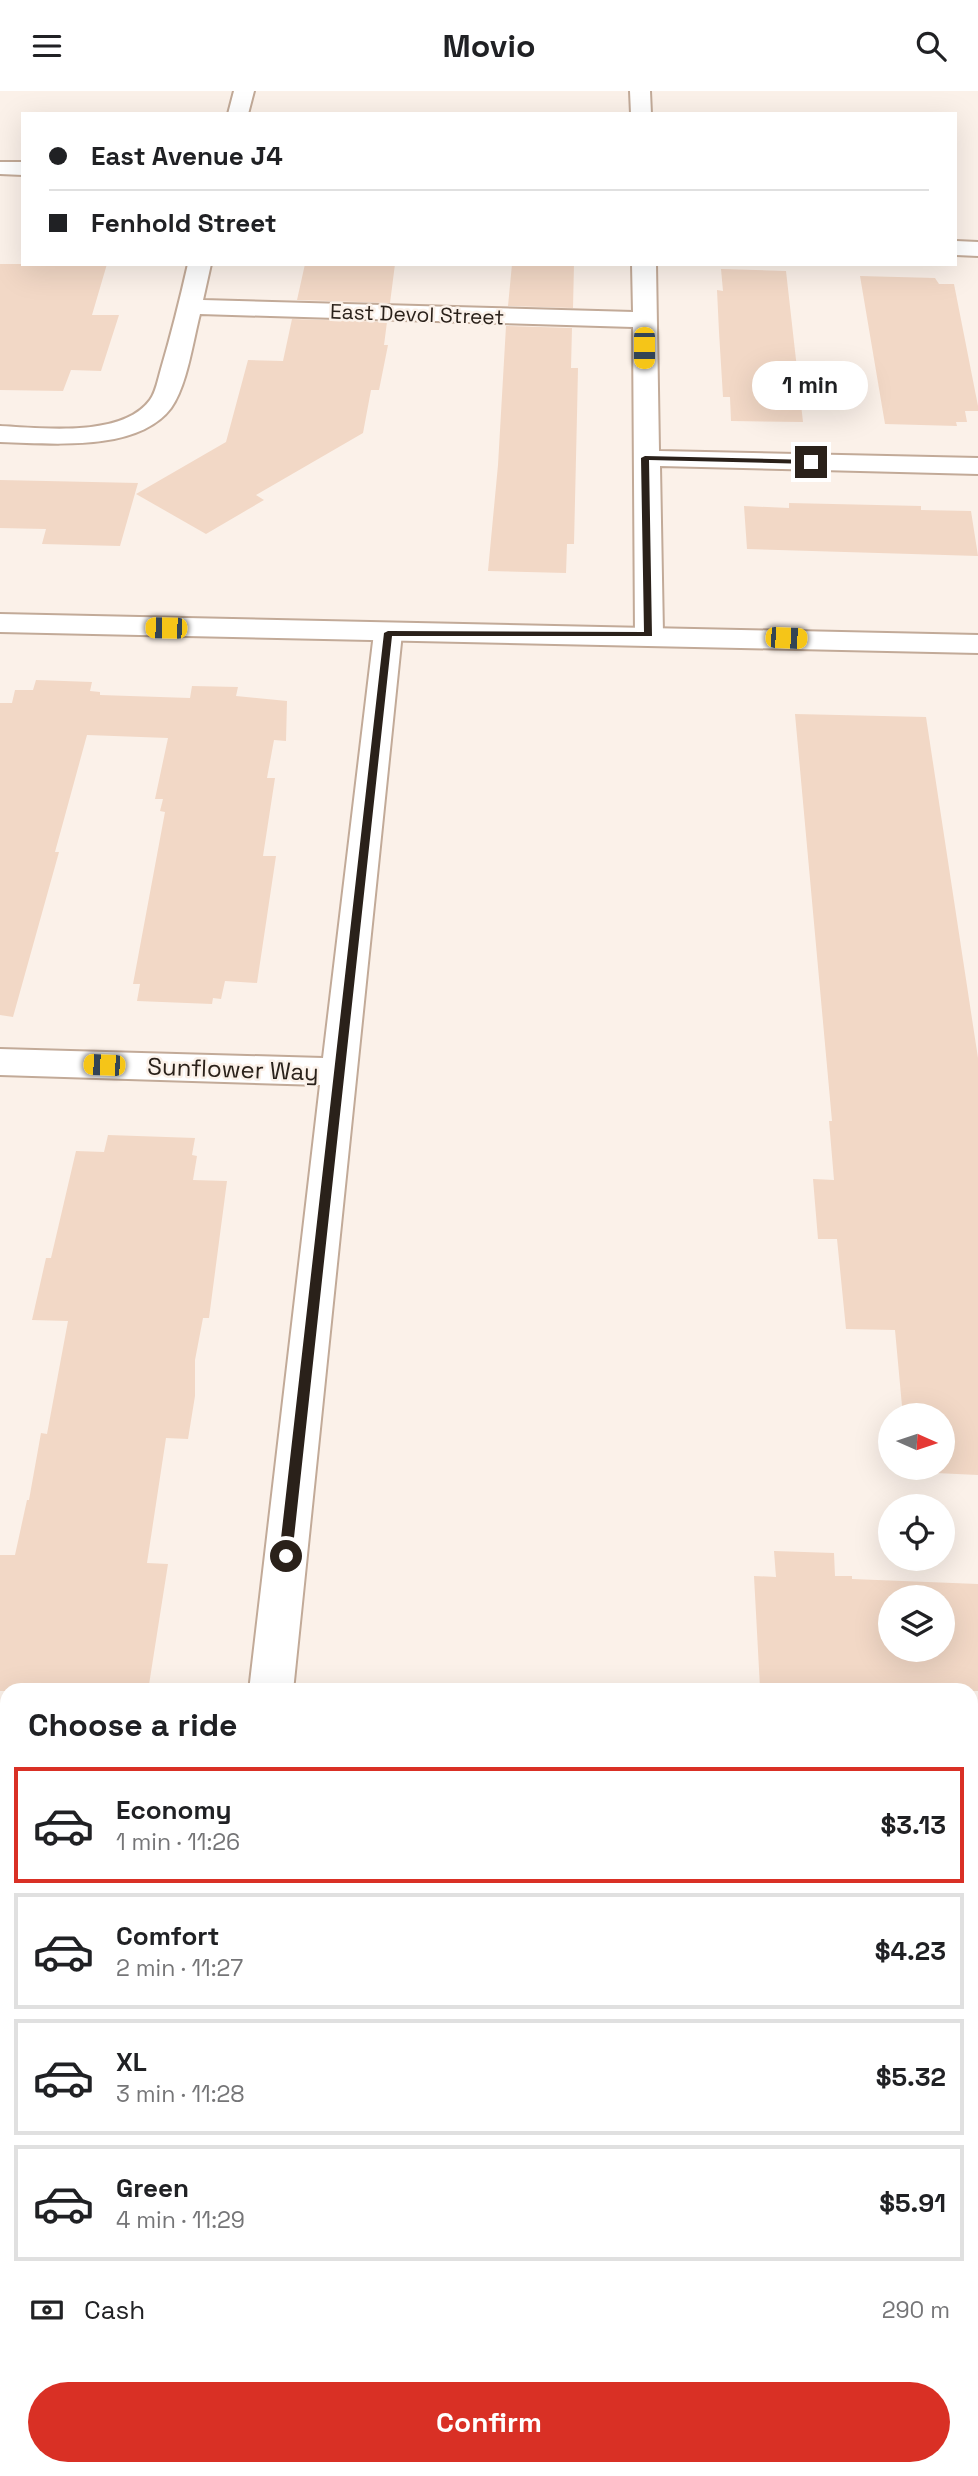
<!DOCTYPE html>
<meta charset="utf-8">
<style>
body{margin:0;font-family:"Space Grotesk",sans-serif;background:#f2f2f2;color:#202124;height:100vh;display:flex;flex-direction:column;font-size:26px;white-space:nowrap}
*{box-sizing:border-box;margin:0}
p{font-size:23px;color:#757577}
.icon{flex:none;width:38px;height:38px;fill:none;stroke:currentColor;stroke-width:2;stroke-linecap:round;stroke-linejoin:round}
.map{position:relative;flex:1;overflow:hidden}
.panel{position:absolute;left:0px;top:1592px;width:978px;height:793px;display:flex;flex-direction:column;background:#fff;border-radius:21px 21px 0 0;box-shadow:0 7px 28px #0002}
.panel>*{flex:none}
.top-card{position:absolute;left:21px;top:21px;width:936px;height:154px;border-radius:0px;box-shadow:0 7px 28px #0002;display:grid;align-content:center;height:154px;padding:0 28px;background:#fff}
.needle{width:46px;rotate:93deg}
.fabs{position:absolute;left:878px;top:1312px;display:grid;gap:14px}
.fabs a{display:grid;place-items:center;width:77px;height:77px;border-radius:50%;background:#fff;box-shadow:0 7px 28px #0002;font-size:35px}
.end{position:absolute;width:32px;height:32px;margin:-16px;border:9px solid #2a211a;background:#fff;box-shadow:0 0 0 4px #fff}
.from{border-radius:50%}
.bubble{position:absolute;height:49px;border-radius:24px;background:#fff;box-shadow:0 7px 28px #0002;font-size:23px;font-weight:600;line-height:49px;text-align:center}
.car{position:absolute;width:21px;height:42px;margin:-21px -10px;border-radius:9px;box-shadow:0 0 5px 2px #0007;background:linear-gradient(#f5c518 24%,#345 0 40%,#f5c518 0 76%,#345 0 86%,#f5c518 0)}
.top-card b{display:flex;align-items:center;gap:24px;height:66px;font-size:26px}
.top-card b+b{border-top:2px solid #e0e0e0}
.top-card i{width:18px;height:18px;background:#202124}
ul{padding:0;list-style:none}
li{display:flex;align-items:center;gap:21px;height:116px;margin:0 14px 10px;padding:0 14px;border:4px solid #e0e0e0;border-radius:0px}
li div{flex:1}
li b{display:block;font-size:26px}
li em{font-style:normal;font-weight:600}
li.on{border-color:#d93025}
li>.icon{width:63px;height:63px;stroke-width:1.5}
h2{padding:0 28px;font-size:32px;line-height:84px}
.pay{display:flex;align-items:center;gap:18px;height:77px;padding:0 28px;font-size:26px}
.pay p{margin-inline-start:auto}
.button{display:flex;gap:14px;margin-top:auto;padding:14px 28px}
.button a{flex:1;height:80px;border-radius:42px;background:#d93025;color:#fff;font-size:28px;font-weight:600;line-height:80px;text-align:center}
header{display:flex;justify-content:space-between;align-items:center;height:91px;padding:0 28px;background:#fff;font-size:32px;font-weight:600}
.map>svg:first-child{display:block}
.building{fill:#f2d8c6;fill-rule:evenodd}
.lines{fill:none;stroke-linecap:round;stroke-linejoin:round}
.street-casing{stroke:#c2aa98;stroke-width:4}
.secondary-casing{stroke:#c2aa98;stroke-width:4}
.street{fill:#fff;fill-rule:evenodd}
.secondary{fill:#fff;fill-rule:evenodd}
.route{fill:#2a211a}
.labels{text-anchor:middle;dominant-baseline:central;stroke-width:5;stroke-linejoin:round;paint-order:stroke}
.far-street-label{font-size:21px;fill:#2a211a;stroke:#fbf1e9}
.street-label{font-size:24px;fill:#2a211a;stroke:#fbf1e9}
</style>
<header><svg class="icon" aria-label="menu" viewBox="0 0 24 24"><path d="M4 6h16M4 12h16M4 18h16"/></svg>Movio<svg class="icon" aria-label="search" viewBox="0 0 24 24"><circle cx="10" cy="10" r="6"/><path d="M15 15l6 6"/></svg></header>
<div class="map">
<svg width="978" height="2385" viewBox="0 0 978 2385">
<rect width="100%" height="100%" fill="#fbf1e9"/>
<path class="building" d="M0,173H107L92,224H119L101,280L71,279L63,300L0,299Z
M305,173H395L390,212L297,209Z
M512,173H574L573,217L508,215Z
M721,178L786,180L803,331L731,330L730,306H723L719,241L717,199L723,200Z
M860,185L935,187L939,193H954L978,315V320H965L967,331H956L957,335L885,333Z
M292,228L387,231L384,254H388L379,299H371L363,342L256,404L264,409L206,443L136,403L226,351L248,269L283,270Z
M506,235L572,237L571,277H578L577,324L574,453H567L566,482L488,480L498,374Z
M0,389L138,392L120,455L42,453L46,438L0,437Z
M789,412L921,415V419L971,420L978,465L747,458L744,415L789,417Z
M36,589L92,591L90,600L100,601V604L190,607L192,595L238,596L236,605L287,610L286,650L274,649L267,687H275L263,765H276L257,892L225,890L221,908L213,907L212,913L137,910L140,893H133L165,721L160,720L163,708H155L168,647L87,644L55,761H59L13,926L0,924V612H12L15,599H33Z
M795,623L926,626L978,967V1384L914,1381L913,1377H943V1325H907L906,1315H902L895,1239L846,1238L837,1148H818L813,1088L834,1089L829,1030H832Z
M108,1044L195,1047L192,1064L197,1065L193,1089L227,1090L209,1227H203L195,1269V1305L188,1348L166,1347L147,1472L168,1473L148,1600H0V1464H15L27,1409H29L41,1342L47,1343L68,1230L32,1229L46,1167H51L76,1060L104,1061Z
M774,1460L834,1462L835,1485H852V1488L978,1493V1600L760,1597L754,1485L776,1486ZM891,1507H943V1559H891Z"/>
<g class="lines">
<defs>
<path id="street" d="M234,0H254L248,23H228Z
M630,0H650L651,23H631Z
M0,71H23V84L0,83Z
M956,150L978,151V165L956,164Z
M188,173H211L203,209L633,221L632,173H656L659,360L978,367V383L660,375L663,543L659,549L649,552L639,549L635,543L633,236L200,223C193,250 187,295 171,317C137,362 49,352 0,351V335C42,337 122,347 150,309C156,301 158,288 161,278C171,244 180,208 188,173Z
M388,533L398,536L402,542L293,1600H249L320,994L0,984V958L323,967L374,542L378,536Z
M971,1816H978V1864H971Z
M153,2378H209V2385H153Z"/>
<path id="secondary" d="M0,523L978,544V562L0,541Z"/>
</defs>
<use href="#street" class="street-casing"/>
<use href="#secondary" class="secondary-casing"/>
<use href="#street" class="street"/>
<use href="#secondary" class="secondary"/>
</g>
<path class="route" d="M645,365L811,369L815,371L811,373L649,369L652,545H392L292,1465L286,1471L279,1465L384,542L388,540L644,541L641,367Z"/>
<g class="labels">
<g class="far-street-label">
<text transform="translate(417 223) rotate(2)">East Devol Street</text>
</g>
<g class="street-label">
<text transform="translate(233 978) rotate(2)">Sunflower Way</text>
</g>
</g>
</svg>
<div class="fabs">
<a><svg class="needle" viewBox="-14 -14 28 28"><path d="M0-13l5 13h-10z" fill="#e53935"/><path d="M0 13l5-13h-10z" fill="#757577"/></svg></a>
<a><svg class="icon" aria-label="locate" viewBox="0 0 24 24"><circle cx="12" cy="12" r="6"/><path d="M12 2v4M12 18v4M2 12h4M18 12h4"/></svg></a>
<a><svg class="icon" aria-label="layers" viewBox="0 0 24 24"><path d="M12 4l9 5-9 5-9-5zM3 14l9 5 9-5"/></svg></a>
</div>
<i class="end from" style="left:286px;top:1465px"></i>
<i class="end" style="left:811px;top:371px"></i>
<div class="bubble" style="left:752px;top:270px;width:116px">1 min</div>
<i class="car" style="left:644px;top:257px;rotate:180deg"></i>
<i class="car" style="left:166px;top:537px;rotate:271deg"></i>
<i class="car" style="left:786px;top:547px;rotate:92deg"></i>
<i class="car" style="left:104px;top:974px;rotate:272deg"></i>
<div class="top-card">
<b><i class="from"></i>East Avenue J4</b>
<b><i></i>Fenhold Street</b>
</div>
<section class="panel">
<h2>Choose a ride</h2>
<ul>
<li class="on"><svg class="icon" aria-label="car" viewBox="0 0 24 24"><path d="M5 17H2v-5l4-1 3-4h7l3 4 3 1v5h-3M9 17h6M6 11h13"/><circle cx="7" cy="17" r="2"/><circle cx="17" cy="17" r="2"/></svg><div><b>Economy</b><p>1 min · 11:26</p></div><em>$3.13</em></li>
<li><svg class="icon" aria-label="car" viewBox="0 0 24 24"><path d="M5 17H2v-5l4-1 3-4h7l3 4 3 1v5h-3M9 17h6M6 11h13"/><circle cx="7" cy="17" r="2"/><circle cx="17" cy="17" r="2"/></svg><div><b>Comfort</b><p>2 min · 11:27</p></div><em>$4.23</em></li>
<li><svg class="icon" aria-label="car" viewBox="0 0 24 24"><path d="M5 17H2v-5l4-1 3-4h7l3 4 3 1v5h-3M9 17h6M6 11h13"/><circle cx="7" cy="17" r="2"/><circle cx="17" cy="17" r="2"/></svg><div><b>XL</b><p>3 min · 11:28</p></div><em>$5.32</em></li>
<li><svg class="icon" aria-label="car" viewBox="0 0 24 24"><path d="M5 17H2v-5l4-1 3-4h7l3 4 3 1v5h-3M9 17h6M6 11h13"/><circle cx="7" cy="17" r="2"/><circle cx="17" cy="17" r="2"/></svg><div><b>Green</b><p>4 min · 11:29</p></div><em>$5.91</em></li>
</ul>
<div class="pay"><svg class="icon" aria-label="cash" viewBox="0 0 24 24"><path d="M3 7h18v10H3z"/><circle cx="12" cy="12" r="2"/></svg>Cash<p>290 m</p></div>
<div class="button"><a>Confirm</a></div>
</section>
</div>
